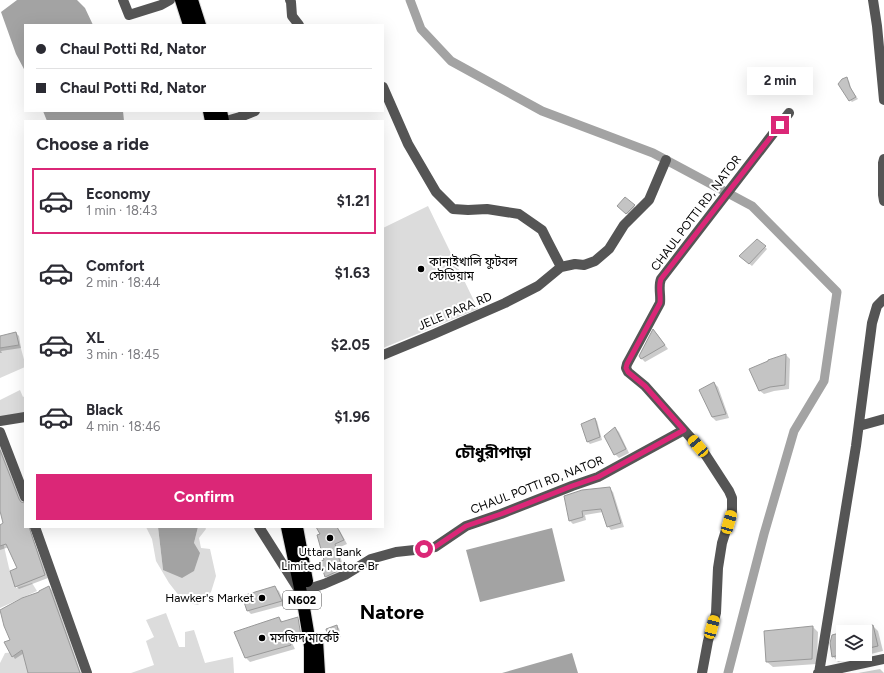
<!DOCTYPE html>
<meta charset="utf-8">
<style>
body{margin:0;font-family:Figtree,"Noto Sans Bengali",sans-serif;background:#f2f2f3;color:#2b2b33;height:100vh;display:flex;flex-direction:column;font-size:15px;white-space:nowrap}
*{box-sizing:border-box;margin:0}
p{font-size:13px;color:#7c7c81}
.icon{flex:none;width:22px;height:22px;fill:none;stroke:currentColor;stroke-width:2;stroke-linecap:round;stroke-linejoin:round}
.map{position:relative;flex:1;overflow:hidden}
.details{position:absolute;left:24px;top:120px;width:360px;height:408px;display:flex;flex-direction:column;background:#fff;border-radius:0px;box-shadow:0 4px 16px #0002}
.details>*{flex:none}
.top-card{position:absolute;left:24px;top:24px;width:360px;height:88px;border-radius:0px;box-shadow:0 4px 16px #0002;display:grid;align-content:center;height:88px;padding:0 12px;background:#fff}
.buttons{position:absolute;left:836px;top:625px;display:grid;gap:8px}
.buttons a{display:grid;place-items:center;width:36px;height:36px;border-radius:0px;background:#fff;box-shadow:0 4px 16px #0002;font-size:20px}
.end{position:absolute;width:18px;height:18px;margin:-9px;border:5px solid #db2777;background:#fff;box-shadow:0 0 0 2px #fff}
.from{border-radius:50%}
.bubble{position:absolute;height:28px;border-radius:0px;background:#fff;box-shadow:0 4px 16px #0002;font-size:13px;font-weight:700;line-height:28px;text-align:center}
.car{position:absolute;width:12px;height:24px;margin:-12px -6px;border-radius:5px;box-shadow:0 0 3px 1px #0007;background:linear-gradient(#f5c518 24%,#345 0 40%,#f5c518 0 76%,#345 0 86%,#f5c518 0)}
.top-card b{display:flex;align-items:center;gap:14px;height:38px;font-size:15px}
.top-card b+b{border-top:1px solid #e1e1e2}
.top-card i{width:10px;height:10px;background:#2b2b33}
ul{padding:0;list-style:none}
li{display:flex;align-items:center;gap:12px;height:66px;margin:0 8px 6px;padding:0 4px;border:2px solid transparent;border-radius:0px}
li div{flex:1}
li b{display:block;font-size:15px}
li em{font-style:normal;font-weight:700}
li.selected{border-color:#db2777}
li>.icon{width:36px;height:36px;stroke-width:1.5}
h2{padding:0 12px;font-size:18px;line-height:48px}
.action{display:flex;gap:8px;margin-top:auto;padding:8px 12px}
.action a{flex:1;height:46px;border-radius:0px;background:#db2777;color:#fff;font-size:16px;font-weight:700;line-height:46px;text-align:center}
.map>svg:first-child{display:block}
.green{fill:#dcdcdc}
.water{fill:#a3a3a3}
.shadow{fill:#0003}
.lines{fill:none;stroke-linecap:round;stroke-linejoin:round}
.canal{stroke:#a3a3a3;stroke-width:9}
.building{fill:#c4c4c4;stroke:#999}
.highway-casing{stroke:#dbdbdb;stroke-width:14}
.minor{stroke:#555;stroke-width:10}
.highway{stroke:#000;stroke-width:12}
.route{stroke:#db2777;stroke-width:5}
.poi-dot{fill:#000;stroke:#fff;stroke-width:1.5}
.labels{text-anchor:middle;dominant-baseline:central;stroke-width:4;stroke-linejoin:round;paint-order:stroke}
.shield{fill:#fff;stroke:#4c4c4c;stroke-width:1}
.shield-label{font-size:11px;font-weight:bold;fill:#000}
.street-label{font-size:12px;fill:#000;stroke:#fff}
.poi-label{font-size:12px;fill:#000;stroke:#fff;text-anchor:start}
.district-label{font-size:16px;font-weight:bold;fill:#000;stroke:#fff}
.town-label{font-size:20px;font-weight:bold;fill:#000;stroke:#fff}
</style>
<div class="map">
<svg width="884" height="673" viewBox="0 0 884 673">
<rect width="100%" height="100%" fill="#fff"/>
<path class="green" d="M428,206L478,309L383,348V228Z
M20,345L25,363V367L0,378V348Z
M20,390L23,397L25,396V417L0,421V400Z
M146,527H158L163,570L194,543L198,527H205L206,529L199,538L201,548L210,549L216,576L211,592L198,605L184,602L169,583L156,561L152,539Z
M0,529L9,568L16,588L32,583L37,591L0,608Z
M166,613L179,647H185V632L194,630L205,663L233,657L234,673H131L154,665L146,641L154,637L146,620Z
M24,651L36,673H0V663L5,653Z"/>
<path class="water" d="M17,0H77L85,8L93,25H25V71L16,54L1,12Z
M43,111H123L124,121H47Z
M158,527H198L194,543L200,553L194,571L182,578L163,570Z
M552,528L565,581L480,602L466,550Z
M572,653L578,673H502Z"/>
<path class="shadow" d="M846,79L849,81L852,91L858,99L852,102L850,100Z
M634,206L636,208L629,215L621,209Z
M765,247L767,249L752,266L742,258Z
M16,333L19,336L21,348L1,351L2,353H0V337Z
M657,334L668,349L645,362L641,358Z
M786,355L790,359L789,389L774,391L764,394L760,391L769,361Z
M714,383L718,387L729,418L716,421L712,417Z
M595,419L597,421L602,440L590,444L588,442Z
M615,428L619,432L629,453L619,458L615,454Z
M0,447L22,503L25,505V527H32L31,529V533L48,578L19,589L16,586L18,569L9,547L0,550V532L5,524L0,509Z
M610,489L613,492L624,527L611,530L608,526L603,512L585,515L586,520L573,524L570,521Z
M317,527H337L340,531L347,544L338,548L345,573L329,580L326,576V560L321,535Z
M49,587L52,590L81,673H29L24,653L15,659L13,656L11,640L41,593Z
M275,588L279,591L285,605L251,614L247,610Z
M279,618L283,622L298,619L302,623L305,641L292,643L295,649L250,662L246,658Z
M336,626L339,628L341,637L331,640L329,638L327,630Z
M873,626L878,631L883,651L838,662L833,656L843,633V654H865V632H849Z
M813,627L818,632L817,664L773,667L767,662Z
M880,669L884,673H858Z"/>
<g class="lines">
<path class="canal" d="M410,0L421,29L451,61L542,111L653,153L752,206L837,292L824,381L794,431L764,534L728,673"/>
</g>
<path class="building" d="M847,77L850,87L856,97L849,101L838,84L842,79Z
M625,197L635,205L626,214L617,206Z
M757,239L766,246L749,264L739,256Z
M653,329L665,345L641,359L639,356Z
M16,332L19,345L0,348V336Z
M786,354L785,385L770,387L759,391L749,369L768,361V360Z
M714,382L726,414L712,417L699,390Z
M595,418L600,437L587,442L581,424Z
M615,427L626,449L614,455L604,436Z
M0,450L19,499L21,502L25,503V527H29L45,575L15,587L10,571L17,568L6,544L0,546V525L3,523L0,511Z
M610,487L621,523L607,527L601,509L582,511L583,517L569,521L564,496L582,490Z
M316,527H337L344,540L335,544L342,569L325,577L320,561L324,560L317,535L320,534Z
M49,586L80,673H28L22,650L12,657L4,642L10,640L4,626L0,610L22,598L39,592V591Z
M275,586L282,601L247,611L242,596Z
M279,617L281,622L298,617L301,636L288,639L291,645L245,658L234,632Z
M337,625L339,635L328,638L326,629Z
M873,625L878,646L865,649V627Z
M813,626L812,659L766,662L764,631Z
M843,632V654L832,657L830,643L832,635Z"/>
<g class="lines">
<defs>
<path id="highway" d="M181,0L189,25
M192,0L200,25
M209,111L211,121
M221,111L223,121
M287,527L303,602L309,638L310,647V673
M297,527L307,581
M317,640L319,673"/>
</defs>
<use href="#highway" class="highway-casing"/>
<path class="minor" d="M123,0L129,15L161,5L170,0
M290,0L291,2L292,16L299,25
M873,0L877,26L884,100
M383,87L408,144L436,192L453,209L468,210L487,209L519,214L542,230L548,242L561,267
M226,121L240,117L255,111
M884,159L883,163V195L884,201
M383,355L434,334L505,303L538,286L561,267L575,264L584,265L595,261L609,249L624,225L649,200L666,160
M0,421L25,417
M859,426L884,419
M684,430L705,454L729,491L732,498V511L722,543L718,568L716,613L708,641L702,673
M0,432L25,497
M35,527L87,673
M259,527L299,590
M308,589L324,584L345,575L371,559L396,552L424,549L435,547L466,526L501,514L572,486L598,477L684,430L645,386L628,372L626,368L627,364L660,303C661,295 658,286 661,279L789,113
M818,673L884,659
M819,673L856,446L872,323L877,306L884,299"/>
<use href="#highway" class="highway"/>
</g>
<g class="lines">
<path class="route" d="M424,549L435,547L466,526L501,514L572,486L598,477L684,430L645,386L628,372L626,368L627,364L660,303C661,295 658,286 661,279L780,125"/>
</g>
<g class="poi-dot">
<circle cx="421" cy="269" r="4"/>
<circle cx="330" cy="538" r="4"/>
<circle cx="262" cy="598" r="4"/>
<circle cx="262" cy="638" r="4"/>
</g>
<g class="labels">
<rect class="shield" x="283" y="591" width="38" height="18" rx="3"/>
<g class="shield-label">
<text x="302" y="600">N602</text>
</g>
<g class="street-label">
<text transform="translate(696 213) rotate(-53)">CHAUL POTTI RD, NATOR</text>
<text transform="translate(455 311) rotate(-23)">JELE PARA RD</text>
<text transform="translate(537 485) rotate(-21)">CHAUL POTTI RD, NATOR</text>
</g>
<g class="poi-label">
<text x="429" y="262">কানাইখালি ফুটবল<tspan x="429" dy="14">স্টেডিয়াম</tspan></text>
<text x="330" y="552" text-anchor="middle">Uttara Bank<tspan x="330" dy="14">Limited, Natore Br</tspan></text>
<text x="254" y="598" text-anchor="end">Hawker's Market</text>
<text x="270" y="638">মসজিদ মার্কেট</text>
</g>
<g class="district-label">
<text x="493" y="452">চৌধুরীপাড়া</text>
</g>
<g class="town-label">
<text x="392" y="612">Natore</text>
</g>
</g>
</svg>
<div class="buttons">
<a><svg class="icon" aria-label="layers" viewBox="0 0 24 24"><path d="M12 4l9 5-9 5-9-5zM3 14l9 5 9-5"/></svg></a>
</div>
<i class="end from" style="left:424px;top:549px"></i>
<i class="end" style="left:780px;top:125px"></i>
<div class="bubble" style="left:747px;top:67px;width:66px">2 min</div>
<i class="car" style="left:698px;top:446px;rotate:320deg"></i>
<i class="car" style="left:729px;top:522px;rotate:16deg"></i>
<i class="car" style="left:712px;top:627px;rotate:15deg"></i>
<div class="top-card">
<b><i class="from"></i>Chaul Potti Rd, Nator</b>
<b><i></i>Chaul Potti Rd, Nator</b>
</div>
<section class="details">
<h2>Choose a ride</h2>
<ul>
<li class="selected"><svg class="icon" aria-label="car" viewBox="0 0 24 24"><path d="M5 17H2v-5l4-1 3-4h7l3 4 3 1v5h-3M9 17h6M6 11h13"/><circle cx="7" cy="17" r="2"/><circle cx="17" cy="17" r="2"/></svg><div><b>Economy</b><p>1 min · 18:43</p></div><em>$1.21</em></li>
<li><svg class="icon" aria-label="car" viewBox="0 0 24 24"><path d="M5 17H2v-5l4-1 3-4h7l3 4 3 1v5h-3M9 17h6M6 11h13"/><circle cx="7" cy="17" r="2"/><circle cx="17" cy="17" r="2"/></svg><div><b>Comfort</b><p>2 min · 18:44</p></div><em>$1.63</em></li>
<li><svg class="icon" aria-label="car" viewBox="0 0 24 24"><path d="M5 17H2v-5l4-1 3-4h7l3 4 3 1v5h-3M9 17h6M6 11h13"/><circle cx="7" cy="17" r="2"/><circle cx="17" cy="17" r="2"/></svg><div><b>XL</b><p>3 min · 18:45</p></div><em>$2.05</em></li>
<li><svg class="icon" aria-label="car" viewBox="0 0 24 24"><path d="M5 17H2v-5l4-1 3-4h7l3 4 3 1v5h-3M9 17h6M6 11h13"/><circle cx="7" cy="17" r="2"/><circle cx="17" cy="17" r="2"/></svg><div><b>Black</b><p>4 min · 18:46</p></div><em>$1.96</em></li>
</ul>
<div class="action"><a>Confirm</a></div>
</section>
</div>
